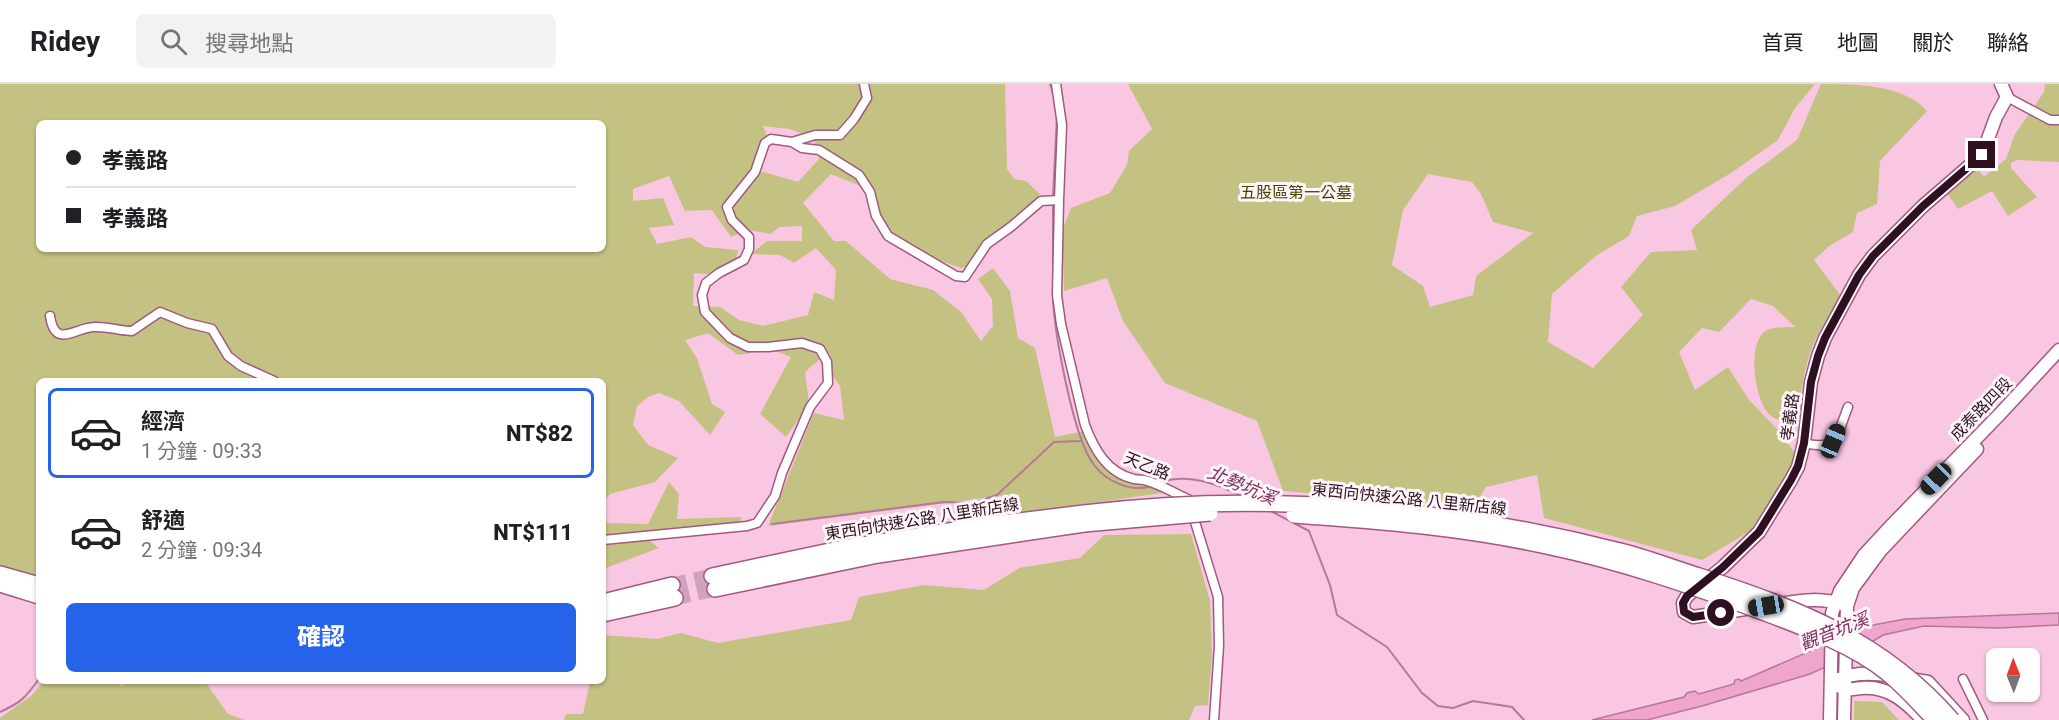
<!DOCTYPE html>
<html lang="zh-TW">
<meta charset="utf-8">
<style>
body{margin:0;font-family:Roboto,"Noto Sans TC",sans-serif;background:#f2f2f2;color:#202124;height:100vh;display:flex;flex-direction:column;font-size:22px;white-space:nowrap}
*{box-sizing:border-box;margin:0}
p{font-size:20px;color:#757577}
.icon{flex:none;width:33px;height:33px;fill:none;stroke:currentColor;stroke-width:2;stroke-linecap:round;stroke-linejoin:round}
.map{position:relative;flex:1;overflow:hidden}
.drawer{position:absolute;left:36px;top:294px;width:570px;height:306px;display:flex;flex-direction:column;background:#fff;border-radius:9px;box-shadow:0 2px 4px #0004}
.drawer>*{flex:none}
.hud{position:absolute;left:36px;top:36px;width:570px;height:132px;border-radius:9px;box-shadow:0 2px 4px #0004;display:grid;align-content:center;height:132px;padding:0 30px;background:#fff}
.needle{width:39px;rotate:359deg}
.fabs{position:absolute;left:1986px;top:564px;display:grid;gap:12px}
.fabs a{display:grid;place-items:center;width:54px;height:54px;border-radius:9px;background:#fff;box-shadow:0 2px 4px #0004;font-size:30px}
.end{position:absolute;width:27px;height:27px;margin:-14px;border:8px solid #2e1021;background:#fff;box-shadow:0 0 0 3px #fff}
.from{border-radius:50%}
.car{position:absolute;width:18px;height:36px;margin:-18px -9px;border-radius:8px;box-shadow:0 0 4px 2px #0007;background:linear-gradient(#222 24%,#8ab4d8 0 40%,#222 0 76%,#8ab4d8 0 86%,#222 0)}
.hud b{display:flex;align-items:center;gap:21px;height:57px;font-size:22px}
.hud b+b{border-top:2px solid #e0e0e0}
.hud i{width:15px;height:15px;background:#202124}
ul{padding:10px 0 0;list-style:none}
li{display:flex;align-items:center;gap:18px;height:90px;margin:0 12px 9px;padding:0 18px;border:3px solid transparent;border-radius:9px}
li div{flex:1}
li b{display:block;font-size:22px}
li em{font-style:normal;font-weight:800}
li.current{border-color:#2563eb}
li>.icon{width:54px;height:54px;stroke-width:1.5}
.primary-button{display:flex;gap:12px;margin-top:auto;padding:12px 30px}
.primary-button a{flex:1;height:69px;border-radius:9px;background:#2563eb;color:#fff;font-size:24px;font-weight:800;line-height:69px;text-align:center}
header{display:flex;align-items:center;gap:36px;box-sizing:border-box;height:84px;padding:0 30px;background:#fff;border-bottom:2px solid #e0e0e0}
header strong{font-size:28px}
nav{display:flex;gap:33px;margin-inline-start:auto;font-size:21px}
.search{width:420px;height:54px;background:#f2f2f2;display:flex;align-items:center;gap:15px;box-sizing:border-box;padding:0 21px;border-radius:9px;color:#757577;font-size:22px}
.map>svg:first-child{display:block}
.green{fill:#c4c282;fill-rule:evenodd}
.water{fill:#efa5cd;stroke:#b57899;stroke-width:1.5}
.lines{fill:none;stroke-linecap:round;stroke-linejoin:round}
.stream{stroke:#b57899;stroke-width:2}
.highway-tunnel{stroke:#d0a2bb;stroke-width:15;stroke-dasharray:15 8;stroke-linecap:butt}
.street-casing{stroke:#a25881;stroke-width:11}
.secondary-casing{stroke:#a25881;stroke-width:15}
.highway-casing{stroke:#a25881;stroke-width:18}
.street{stroke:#fff;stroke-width:8}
.secondary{stroke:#fff;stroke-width:12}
.highway{stroke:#fff;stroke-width:15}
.highway-bridge-casing{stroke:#a25881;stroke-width:18;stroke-linecap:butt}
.highway-bridge{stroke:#fff;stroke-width:15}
.route{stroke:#2e1021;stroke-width:8}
.labels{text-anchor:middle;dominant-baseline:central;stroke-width:6;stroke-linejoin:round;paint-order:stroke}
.park-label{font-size:16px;fill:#464303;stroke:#fff6fa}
.street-label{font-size:16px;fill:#2e1021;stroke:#fff6fa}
.water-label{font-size:18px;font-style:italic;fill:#812d60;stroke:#fff6fa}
</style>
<header>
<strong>Ridey</strong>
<div class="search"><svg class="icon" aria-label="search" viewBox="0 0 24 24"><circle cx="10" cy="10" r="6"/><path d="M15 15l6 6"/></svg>搜尋地點</div>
<nav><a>首頁</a><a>地圖</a><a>關於</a><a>聯絡</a></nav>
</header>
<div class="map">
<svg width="2059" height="636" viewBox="0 0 2059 636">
<rect width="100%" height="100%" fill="#f9c7e1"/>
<path class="green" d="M0,0H1005L1007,85L1014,95L1026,97L1040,110L1029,126L1000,146L979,178L961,184L908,165L884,142L868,105L831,90L803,119L834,157H846L890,195L933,206L961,228L981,257L993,242L992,215L978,195L993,184L1010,207L1018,254L1035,264L1055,353L1084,347L1109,385L1162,400V409L1015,430L1008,411L768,442L814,329L844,336L840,302L820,275L805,288L809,320L786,353L760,330L791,273L771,265L738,271L708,249L685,256L697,274L712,320L725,328L710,351L679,317L659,309L648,313L637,322L633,341L648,361L678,374L655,398L610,410L603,418L607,439L648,440L669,398L679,410L677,435L741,433L740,442L641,450L659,464L603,485V297H39V496L0,484ZM39,39H603V165H39ZM763,42L790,45L814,55L819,75L798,98L760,87L769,56ZM669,92L685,127L712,126L731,153L749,146L771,150L779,143L802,142V157H767L751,170L780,171L794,179L816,164L836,186L834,216L814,208L808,231L763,242L739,236L720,223L693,222L694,189L723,191L734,185L738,166L705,163L691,153L657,160L649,144L674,141L663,114L633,117V105Z
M1128,0H1815L1795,24L1778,56L1731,89L1675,122L1637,132L1629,152L1597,171L1552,210L1548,258L1593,284L1643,231L1621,203L1651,168L1697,166L1691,146L1746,94L1797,56L1821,0C1854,0 1904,0 1927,27L1880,77L1877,120L1857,129L1853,148L1829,162L1814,176L1841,212C1832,228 1820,244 1813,261C1803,286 1800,313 1798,339C1789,338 1779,338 1771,332C1755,320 1745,257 1767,246C1774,242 1787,244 1795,243L1773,222L1751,215L1719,248L1702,244L1679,268L1695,306L1728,283L1749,316L1782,350L1794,368L1790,390L1755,444L1702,476L1544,434L1537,391L1486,403L1474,423L1283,407L1257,337L1165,299L1123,237L1107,194L1064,207L1062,147L1071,124L1110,109L1127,81L1129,67L1152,45ZM1428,90L1472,98L1481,110L1493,138L1533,149L1476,192L1473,211L1430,223L1423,202L1392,181L1403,126Z
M2045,0H2059V78L2017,76L2011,79V84L2037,113L2008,132L1992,107L1958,125L1947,109L1976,83L1984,93L2006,75L2015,50L2044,8Z
M1191,450L1210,517L1212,572L1208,621L1195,622L1189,636H564L566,630H583L590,597H603V551L657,555L681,549L718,559L851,536L859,513L924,501L984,506L1019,484L1080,474L1104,451Z
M44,597H118L121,602L132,597H199L206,599L228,630L245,636H0V634L31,612Z
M1854,617L1882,618L1899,636H1854Z"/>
<path class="water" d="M2059,529V541L1999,544L1924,542L1883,551L1849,572L1810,590L1702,622L1647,636H1592L1684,613L1687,609L1695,607L1699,610L1734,600L1735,596L1739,595L1741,597L1868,542L1905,535Z"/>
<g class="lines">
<path class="stream" d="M1050,0L1054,12
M1053,113L1057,32
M1053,119V206
M1053,212C1054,247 1073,354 1094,381C1106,397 1131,409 1151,402
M1162,398C1189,389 1218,400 1242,413
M1269,426L1309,447L1330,501L1337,531L1387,563L1422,609L1438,622L1453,624L1473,617L1512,623L1524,636
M772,440L944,418L973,419L997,411L1054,358L1081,357
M0,628C22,618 25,614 39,595"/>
<path class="highway-tunnel" d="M672,501L712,492
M675,514L715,505"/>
<defs>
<path id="street" d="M864,0L867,14L854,35L840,51H815L792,58L802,64L819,66L859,91L870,108L876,132L888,152L956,192L965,193L987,160L1012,142L1041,117L1059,116
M1056,0L1062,41L1059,116L1057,211L1061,240L1085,341C1094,365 1107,389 1134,395C1137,396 1140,395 1144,396C1158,399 1174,409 1188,415L1218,513L1219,562L1214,636
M2007,13L2050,36H2059
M50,232C55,265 74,244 94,243C107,242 119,247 132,247L160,228L187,239L212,245L228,272L241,282L274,297
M1804,359C1838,368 1837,350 1848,323
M603,456L747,442L757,439L775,412L782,389L810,323L828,299L827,278L820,265L802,259L768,263H748L730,254L705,228L702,211L706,199L719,189L744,176L749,165V153L732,136L727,123L755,88L765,59L771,55L792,58
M1963,595L1983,636"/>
<path id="secondary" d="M1778,520C1803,516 1823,513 1847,522
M1752,524L1693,533L1684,528L1683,519L1687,512L1723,483L1759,448L1791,396L1798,383L1804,359L1811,298L1818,272L1825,254L1859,191L1873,172L1923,122L1982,71L1996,33L2007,13L2001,0
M1839,595C1855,588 1875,589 1892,592
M1910,595L1928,598L1963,636
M1840,603C1848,608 1854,604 1862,604C1889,602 1906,618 1923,636
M1830,636L1832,529L1840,507L1864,471L1889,444L1999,331L2059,266
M1844,636L1847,522L1853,504L1881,466L1977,365"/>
<path id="highway" d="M0,490L39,501
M712,492L844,464L986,441L1084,429
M0,500L39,512
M715,505L878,471L1084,440
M603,518L672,501
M603,530L675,514"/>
</defs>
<use href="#street" class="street-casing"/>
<use href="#secondary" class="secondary-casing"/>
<use href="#highway" class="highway-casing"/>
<use href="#street" class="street"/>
<use href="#secondary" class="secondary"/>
<use href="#highway" class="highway"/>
<defs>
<path id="highway-bridge" d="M1084,429C1263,407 1449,423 1624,468C1650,475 1674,484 1699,492C1797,524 1883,556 1952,636
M1294,431C1380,437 1467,444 1551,463C1622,478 1692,502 1760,527C1800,542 1853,561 1886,588C1904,602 1919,620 1935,636
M1084,440L1210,429"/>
</defs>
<use href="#highway-bridge" class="highway-bridge-casing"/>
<use href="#highway-bridge" class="highway-bridge"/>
</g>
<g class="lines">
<path class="route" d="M1721,529L1693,533L1684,528L1683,519L1687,512L1723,483L1759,448L1791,396L1798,382L1804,359L1811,298L1818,272L1825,254L1859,191L1873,172L1923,122L1982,71"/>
</g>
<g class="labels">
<g class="park-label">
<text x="1296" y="108">五股區第一公墓</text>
</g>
<g class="street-label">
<text transform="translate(1981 325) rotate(-46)">成泰路四段</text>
<text transform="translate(1790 333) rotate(-82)">孝義路</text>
<text transform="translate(1147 382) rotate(22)">天乙路</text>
<text transform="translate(1409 415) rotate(6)">東西向快速公路 八里新店線</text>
<text transform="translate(922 435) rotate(-9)">東西向快速公路 八里新店線</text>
</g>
<g class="water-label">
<text transform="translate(1242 401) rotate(23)">北勢坑溪</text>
<text transform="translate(1834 547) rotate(-21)">觀音坑溪</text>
</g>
</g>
</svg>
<div class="fabs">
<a><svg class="needle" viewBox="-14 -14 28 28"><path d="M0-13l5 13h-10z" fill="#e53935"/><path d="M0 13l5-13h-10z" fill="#757577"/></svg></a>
</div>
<i class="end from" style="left:1721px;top:529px"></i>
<i class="end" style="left:1982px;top:71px"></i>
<i class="car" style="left:1833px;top:357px;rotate:23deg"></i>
<i class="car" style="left:1936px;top:395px;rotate:224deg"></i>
<i class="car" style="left:1766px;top:522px;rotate:261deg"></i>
<div class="hud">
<b><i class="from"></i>孝義路</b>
<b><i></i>孝義路</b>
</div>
<section class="drawer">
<ul>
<li class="current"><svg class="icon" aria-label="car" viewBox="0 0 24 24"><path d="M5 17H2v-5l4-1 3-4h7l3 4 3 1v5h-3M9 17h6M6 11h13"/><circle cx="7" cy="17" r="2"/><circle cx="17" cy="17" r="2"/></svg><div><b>經濟</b><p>1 分鐘 · 09:33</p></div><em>NT$82</em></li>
<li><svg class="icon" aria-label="car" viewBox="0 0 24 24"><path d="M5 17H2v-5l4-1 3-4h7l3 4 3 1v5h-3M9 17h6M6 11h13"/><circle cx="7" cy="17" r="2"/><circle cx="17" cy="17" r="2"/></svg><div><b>舒適</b><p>2 分鐘 · 09:34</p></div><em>NT$111</em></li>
</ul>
<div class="primary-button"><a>確認</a></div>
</section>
</div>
